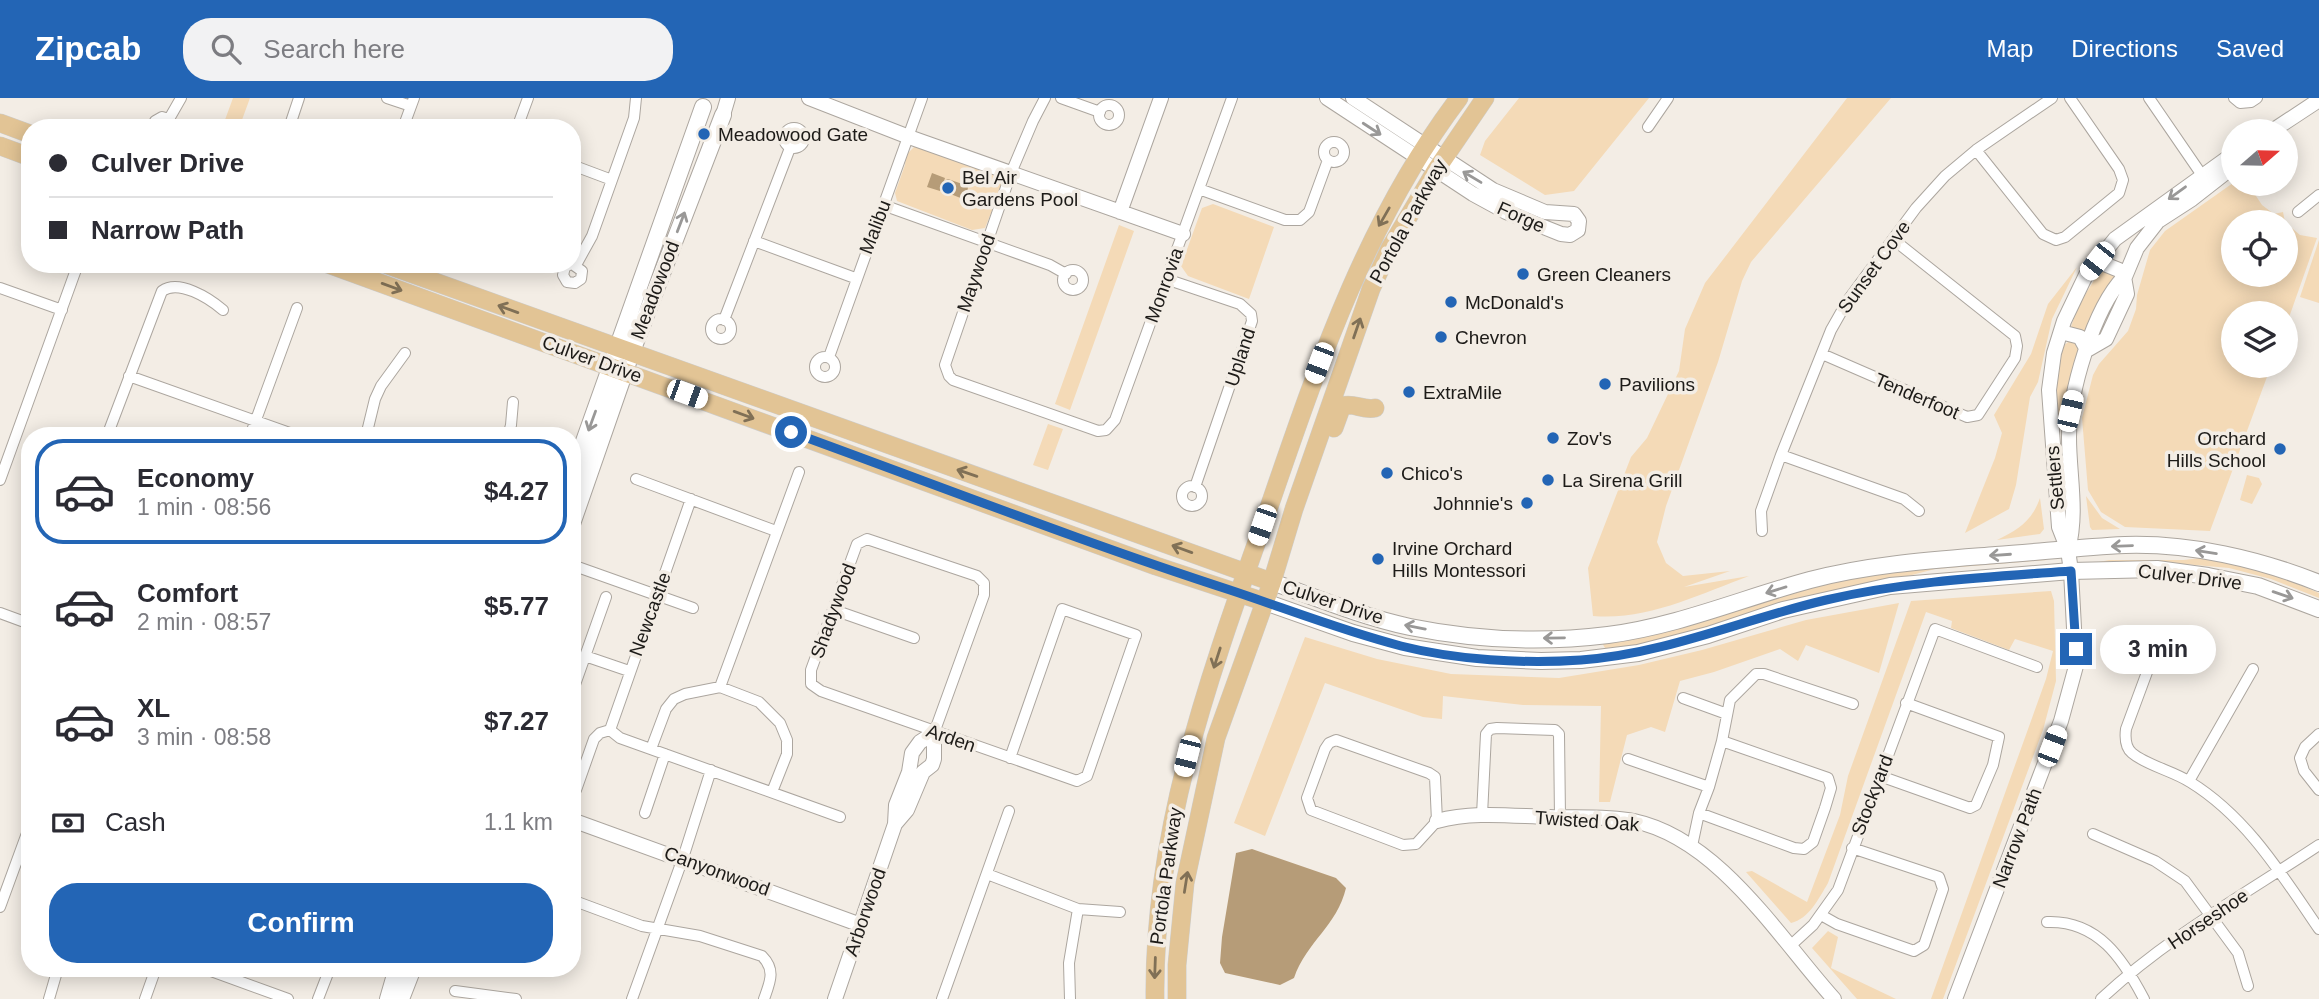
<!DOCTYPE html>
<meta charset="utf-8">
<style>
body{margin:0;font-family:Helvetica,sans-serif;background:#f2f2f3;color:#2b2b33;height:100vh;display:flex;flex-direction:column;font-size:26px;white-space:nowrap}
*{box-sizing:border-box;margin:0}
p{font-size:23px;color:#7c7c81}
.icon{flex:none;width:38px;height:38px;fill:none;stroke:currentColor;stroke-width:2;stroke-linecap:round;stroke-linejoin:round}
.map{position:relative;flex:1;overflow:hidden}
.details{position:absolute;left:21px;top:329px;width:560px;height:550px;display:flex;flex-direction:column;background:#fff;border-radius:28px;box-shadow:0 4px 18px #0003}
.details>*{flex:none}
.banner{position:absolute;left:21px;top:21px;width:560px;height:154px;border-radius:28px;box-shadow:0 4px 18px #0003;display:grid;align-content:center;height:154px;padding:0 28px;background:#fff}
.needle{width:46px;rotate:70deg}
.buttons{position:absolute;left:2221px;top:21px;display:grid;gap:14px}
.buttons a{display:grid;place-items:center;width:77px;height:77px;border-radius:50%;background:#fff;box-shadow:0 4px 18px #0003;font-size:35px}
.end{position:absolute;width:32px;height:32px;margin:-16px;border:9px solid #2365b5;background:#fff;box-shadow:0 0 0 4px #fff}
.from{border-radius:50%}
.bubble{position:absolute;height:49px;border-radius:24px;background:#fff;box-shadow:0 4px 18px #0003;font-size:23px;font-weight:700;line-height:49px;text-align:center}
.car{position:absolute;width:21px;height:42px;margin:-21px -10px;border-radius:9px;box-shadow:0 0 5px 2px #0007;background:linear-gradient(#fff 24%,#345 0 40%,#fff 0 76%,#345 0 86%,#fff 0)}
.banner b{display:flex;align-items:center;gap:24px;height:66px;font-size:26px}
.banner b+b{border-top:2px solid #e1e1e2}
.banner i{width:18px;height:18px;background:#2b2b33}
ul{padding:12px 0 0;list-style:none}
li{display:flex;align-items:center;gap:21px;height:105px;margin:0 14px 10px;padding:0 14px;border:4px solid transparent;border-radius:28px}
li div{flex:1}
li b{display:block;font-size:26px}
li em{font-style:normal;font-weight:700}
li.selected{border-color:#2365b5}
li>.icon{width:63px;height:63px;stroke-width:1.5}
.pay{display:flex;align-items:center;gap:18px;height:77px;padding:0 28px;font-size:26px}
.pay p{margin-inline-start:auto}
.action{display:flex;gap:14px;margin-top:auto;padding:14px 28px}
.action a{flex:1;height:80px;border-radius:28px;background:#2365b5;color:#fff;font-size:28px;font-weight:700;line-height:80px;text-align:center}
header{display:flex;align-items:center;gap:42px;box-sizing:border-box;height:98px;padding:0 35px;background:#2365b5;color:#fff}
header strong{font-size:33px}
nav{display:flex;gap:38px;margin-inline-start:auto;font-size:24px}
.search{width:490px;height:63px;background:#f2f2f3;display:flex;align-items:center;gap:18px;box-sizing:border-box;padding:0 24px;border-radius:28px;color:#7c7c81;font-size:26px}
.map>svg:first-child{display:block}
.green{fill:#f4dab7}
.water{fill:#b69c78}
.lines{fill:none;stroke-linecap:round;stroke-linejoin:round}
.minor-casing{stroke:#aca69f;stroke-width:12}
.tertiary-casing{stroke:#aca69f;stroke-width:16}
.secondary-casing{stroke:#aca69f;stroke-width:18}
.primary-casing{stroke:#cdcdcc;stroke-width:19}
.minor{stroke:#fff;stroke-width:10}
.tertiary{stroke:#fff;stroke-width:14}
.secondary{stroke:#fff;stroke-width:16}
.primary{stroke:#e2c495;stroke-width:18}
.oneway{stroke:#999897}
.oneway2{stroke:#807056}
.route{stroke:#2365b5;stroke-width:9}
.poi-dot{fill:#2365b5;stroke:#f3ede5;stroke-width:2.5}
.labels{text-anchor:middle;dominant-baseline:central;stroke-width:7;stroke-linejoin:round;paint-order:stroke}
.poi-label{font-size:19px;fill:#1d1b18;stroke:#f3ede5;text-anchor:start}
.street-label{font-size:19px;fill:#1d1b18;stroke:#f3ede5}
</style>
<header>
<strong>Zipcab</strong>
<div class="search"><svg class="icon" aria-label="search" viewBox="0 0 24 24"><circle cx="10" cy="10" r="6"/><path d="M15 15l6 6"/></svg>Search here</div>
<nav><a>Map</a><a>Directions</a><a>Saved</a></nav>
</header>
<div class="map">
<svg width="2319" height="901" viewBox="0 0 2319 901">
<rect width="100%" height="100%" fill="#f3ede5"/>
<path class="green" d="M233,0H250L239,30H222Z
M1519,0H1649L1574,93L1545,97L1480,57L1485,43Z
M1847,0H1891L1751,164L1742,183L1718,264L1666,408L1657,444L1666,465L1683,478L1730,473L1684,489L1749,478C1700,496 1647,523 1593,518L1588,470L1631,359L1647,340L1679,273L1685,231L1705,185Z
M915,48L1000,79L1002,88L985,130L972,132L897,103L895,95L905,67L906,57Z
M2233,85L2248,86L2262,107L2274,116L2283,114L2285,124H2233V177H2286V125L2300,137L2317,140L2286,228V215H2233V268H2271L2210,433L2125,429L2101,414L2088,392L2082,320L2093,277L2099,266L2128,233L2136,211L2137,197L2150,152L2165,133Z
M1213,106L1274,129L1249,201L1188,178L1181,168L1202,110Z
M1119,127L1134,133L1070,312L1055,306Z
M2319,142V205L2300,199Z
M2077,169L2052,221L2038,284L2030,299L2016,387L2009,411L1965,435L1995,360L2002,335L1994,317L2031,256L2048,206Z
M2101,171L2115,176L2113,185L2085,236L2070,232L2078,208Z
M2072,241L2081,250L2064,317L2058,318C2050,303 2060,266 2063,248Z
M1048,326L1063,331L1048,372L1033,367Z
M2247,377L2259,380L2262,386L2252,406L2240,402Z
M2086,398L2102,420L2120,431L2092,432L2090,429Z
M2040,400L2044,431L2040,436L1997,442C2018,432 2032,423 2040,400Z
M2208,459L2272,475L2319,495V500L2271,481L2229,470L2162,464L2094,465L2109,462H2184Z
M2035,460L2047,462L1935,471L1658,543L1624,549L1605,550L1602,545L1827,484L1896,472Z
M2051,493L2054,503L2056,583L2043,632L1943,901H1931L2046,581L2053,553L2015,541L2009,552L1951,530L1952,523L1926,514L1828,785C1819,800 1809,821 1791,825L1746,774L1752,773L1807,804L1840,717L1848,678L1911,503Z
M1899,505L1879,575L1806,547L1798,563L1780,551L1714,574L1680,583L1665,634L1651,629L1627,637L1610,704H1599L1601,608L1523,607L1443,598L1442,621L1423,619L1325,585L1265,738L1234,725L1305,539L1377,561L1451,576L1559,580L1639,567L1702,552L1806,522Z
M1828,833L1838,839L1831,870L1896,901H1857L1812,850Z"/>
<path class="water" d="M932,75L945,80L944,83L948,81L968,88L967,99L963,101L943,93L942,91L940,93L927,89Z
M1252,751L1336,780L1346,790C1337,828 1307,843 1294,880L1280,887L1225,875L1220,865L1222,839L1236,755Z"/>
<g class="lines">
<defs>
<path id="minor" d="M387,0L411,8
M1045,0L1033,23L1011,75L945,267L949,278L953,282L1098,333L1106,332L1115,322L1232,0
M1061,0L1100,14
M2149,0L2206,83
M2234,0L2240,5L2251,4L2257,0
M1099 17a10 10 0 1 1 20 0a10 10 0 1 1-20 0Z
M169,21L181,0
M1648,29L1668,0
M153,30L155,23L162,19L169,21L172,30
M289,30L299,0
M403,30L414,0
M517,30L528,0
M784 40a10 10 0 1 1 20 0a10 10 0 1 1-20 0Z
M1324 54a10 10 0 1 1 20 0a10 10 0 1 1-20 0Z
M1976,52L2043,136L2056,142L2065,139L2119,95L2123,82L2119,71L2070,0
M572,67L612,82
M1199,91L1285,122H1300L1309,114L1328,62
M883,107L1050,167L1066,176
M2298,114L2319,97
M754,143L855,180
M571,166L565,169L563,177L567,184L575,185L581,181L582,173L572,166
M576,167L592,138L634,20L636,0
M1063 182a10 10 0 1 1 20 0a10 10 0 1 1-20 0Z
M1166,181L1240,206L1251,216L1252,223L1195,389
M0,190L62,212
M711 231a10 10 0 1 1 20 0a10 10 0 1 1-20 0Z
M724,222L790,50
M1822,256L1967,319L1978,317L2015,260L2017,248L2015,238L1894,142
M829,259L922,0
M815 269a10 10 0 1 1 20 0a10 10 0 1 1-20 0Z
M129,278L298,338
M107,338L162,193C179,181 209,200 223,212
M250,338L297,210
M366,338L375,301L381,288L405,255
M508,338L511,327L513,304
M1781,357L1904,401L1919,413
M636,381L776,433
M0,382L78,166
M1182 398a10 10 0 1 1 20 0a10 10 0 1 1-20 0Z
M1762,433L1761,413L1781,357L1831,232L1848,202L1916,110L1945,78L1976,52L2052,0
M572,467L693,510
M834,512L914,540
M0,515L30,526
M585,558L629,573
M2153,558L2126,631C2125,639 2125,649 2132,655C2146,667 2173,673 2190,684C2247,719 2282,777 2319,831
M720,589L799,374
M572,595L606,499
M1683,600L1727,616
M610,632L620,640L840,719
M610,632L691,401
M934,635L984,497V485L977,478L867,441L857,446L811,572V586L821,593L1077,683L1087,678L1136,537L1062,511L1010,660
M2319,636L2305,649L2300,660L2304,673L2319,692
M1336,642L1429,675L1435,679L1437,723L1416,746L1403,747L1311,712L1307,700L1325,651L1329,645Z
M651,651L666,611L674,601L685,596L720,589L759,604L780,625L787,642V656L772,694
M1628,661L1709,689
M1880,678L1970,710L1976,707L1993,667L1999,639L1906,605
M2189,683L2253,571
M576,692L594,641L600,635L610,632
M645,715L665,656
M1699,715L1794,750L1804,751L1813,744L1825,710L1831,690L1828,680L1722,643
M1482,717L1486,636L1490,631L1497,630L1555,632L1559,636L1560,719
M2093,736L2155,763L2185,783L2238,855L2248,888
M1692,748L1699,715L1709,689L1722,643L1730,602L1756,576H1764L1853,606
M987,776L1078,811L1120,814
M572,802L642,828L700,838L762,858C776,872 770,884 764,901
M0,809L30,727
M1821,817L1837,826L1914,853L1924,847L1943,791L1939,779L1852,750
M2047,824C2098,822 2123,861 2144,901
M1789,849L1813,827L1838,792L1935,531L2037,569
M203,870L288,901
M455,893L516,901
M49,901L58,870
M145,901L156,870
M318,901L330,870
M632,901L683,760L711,672
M942,901L1009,713
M1070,901L1069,865L1078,811
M2101,901C2166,840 2245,796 2319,747"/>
<path id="tertiary" d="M809,0L909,39L1183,136
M1327,0L1473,96L1506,114L1561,136L1570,137L1578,132L1579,123L1574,116L1545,114L1493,92L1353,0
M723,17L728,0
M2272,33L2319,2
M1120,114L1161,0
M2122,186L2137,150L2158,123L2192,101L2233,69
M2061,234L2080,239L2087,252
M2087,252L2106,241L2127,196L2124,179L2119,172L2097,163
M2068,452C2078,413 2069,378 2069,339C2069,295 2093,211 2124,179
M572,722L861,827
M1437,723C1473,713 1512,718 1549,719C1576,720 1607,718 1634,723C1719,741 1779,840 1834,901
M895,726L907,712L923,674L932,667L934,661V635
M835,901L895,726L896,707L909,674L912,655L920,644L934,635
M1955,901L2061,623L2076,568L2071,473L2068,452L2059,429L2049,292L2054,255L2064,223L2086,177L2115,141L2233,56"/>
<path id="secondary" d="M572,377L703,9
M572,426L631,256L723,17
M1272,484C1317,500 1363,519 1410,529C1474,542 1543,545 1608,537C1678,528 1743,500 1810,482C1870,466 1934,462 1996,457C2039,454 2082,449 2125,447C2190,445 2259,461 2319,485
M1265,504L1353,535L1405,549L1477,560L1541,563L1581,562L1638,555L1708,537L1783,512L1890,488L2071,473L2157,471L2208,478L2258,488L2319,511
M388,901L397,870
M401,901L413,870"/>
<path id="primary" d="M0,25L30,36
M0,48L30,59
M328,166L1156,468L1265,504
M385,166L1272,484
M1334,330L1342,308C1354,304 1363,313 1375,310
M1155,901C1153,730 1211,574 1267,415C1317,270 1365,124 1459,0
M1177,901V867L1185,785L1216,640L1272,484L1294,411L1371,191L1390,150L1436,72L1485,0"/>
</defs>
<use href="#minor" class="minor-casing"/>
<use href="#tertiary" class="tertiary-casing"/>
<use href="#secondary" class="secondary-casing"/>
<use href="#primary" class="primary-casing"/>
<use href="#minor" class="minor"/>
<use href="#tertiary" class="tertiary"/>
<use href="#secondary" class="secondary"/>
<use href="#primary" class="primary"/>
</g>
<defs><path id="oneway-shaft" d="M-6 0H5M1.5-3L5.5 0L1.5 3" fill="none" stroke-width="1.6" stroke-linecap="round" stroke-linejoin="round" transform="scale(1.75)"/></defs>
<g class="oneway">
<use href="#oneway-shaft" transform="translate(1372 31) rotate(33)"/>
<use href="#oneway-shaft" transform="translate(1472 79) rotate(-149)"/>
<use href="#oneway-shaft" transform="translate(2177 95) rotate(144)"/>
<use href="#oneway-shaft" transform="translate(681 124) rotate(-69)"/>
<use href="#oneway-shaft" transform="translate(592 323) rotate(110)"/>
<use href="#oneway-shaft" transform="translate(2122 448) rotate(178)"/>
<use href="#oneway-shaft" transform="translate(2206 454) rotate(-171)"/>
<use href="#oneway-shaft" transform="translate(2000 457) rotate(176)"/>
<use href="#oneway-shaft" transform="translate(1776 492) rotate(163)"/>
<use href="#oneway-shaft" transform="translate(2283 497) rotate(19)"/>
<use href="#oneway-shaft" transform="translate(1415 529) rotate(-169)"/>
<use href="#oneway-shaft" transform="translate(1554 540) rotate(179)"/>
</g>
<g class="oneway2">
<use href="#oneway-shaft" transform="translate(1384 119) rotate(120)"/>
<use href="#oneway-shaft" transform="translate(392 189) rotate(20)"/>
<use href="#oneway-shaft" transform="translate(508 211) rotate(-160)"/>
<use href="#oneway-shaft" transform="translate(1357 230) rotate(-71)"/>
<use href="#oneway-shaft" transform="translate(744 317) rotate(20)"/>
<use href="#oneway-shaft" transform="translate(967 375) rotate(-161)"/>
<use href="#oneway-shaft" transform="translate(1182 451) rotate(-160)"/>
<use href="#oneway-shaft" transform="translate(1217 560) rotate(108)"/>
<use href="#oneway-shaft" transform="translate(1186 784) rotate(-81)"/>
<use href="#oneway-shaft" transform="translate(1155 870) rotate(92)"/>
</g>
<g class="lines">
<path class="route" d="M791,334C937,387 1082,444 1230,492C1287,511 1343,533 1401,548C1456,562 1524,566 1581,562C1666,556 1744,521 1826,502C1907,483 1989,479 2071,473L2076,551"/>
</g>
<g class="poi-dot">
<circle cx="704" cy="36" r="7"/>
<circle cx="948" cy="90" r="7"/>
<circle cx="1523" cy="176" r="7"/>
<circle cx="1451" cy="204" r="7"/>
<circle cx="1441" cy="239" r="7"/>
<circle cx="1605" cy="286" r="7"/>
<circle cx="1409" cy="294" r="7"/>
<circle cx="1553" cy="340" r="7"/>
<circle cx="2280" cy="351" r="7"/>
<circle cx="1387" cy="375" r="7"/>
<circle cx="1548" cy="382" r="7"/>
<circle cx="1527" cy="405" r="7"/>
<circle cx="1378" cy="461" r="7"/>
</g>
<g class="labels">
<g class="poi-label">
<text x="718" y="36">Meadowood Gate</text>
<text x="962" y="79">Bel Air<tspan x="962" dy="22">Gardens Pool</tspan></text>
<text x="1537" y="176">Green Cleaners</text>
<text x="1465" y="204">McDonald's</text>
<text x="1455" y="239">Chevron</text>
<text x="1619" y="286">Pavilions</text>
<text x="1423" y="294">ExtraMile</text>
<text x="1567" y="340">Zov's</text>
<text x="2266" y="340" text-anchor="end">Orchard<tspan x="2266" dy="22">Hills School</tspan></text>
<text x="1401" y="375">Chico's</text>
<text x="1562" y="382">La Sirena Grill</text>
<text x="1513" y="405" text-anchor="end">Johnnie's</text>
<text x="1392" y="450">Irvine Orchard<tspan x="1392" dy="22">Hills Montessori</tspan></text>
</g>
<g class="street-label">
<text transform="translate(1521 119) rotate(24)">Forge</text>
<text transform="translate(1408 123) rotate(-61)">Portola Parkway</text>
<text transform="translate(875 129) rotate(-69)">Malibu</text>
<text transform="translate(1874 169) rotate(-54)">Sunset Cove</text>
<text transform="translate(976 175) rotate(-71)">Maywood</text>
<text transform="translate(1164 187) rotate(-70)">Monrovia</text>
<text transform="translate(655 192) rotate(-69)">Meadowood</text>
<text transform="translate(1240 259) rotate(-72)">Upland</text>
<text transform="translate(592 261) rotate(20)">Culver Drive</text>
<text transform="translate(1917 298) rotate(23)">Tenderfoot</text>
<text transform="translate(2055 380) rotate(-95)">Settlers</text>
<text transform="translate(2190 479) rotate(7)">Culver Drive</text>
<text transform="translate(1333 504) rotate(18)">Culver Drive</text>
<text transform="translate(833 513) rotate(-70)">Shadywood</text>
<text transform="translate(650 516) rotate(-70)">Newcastle</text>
<text transform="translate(951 640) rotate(19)">Arden</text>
<text transform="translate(1872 697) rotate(-69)">Stockyard</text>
<text transform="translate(1587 723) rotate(4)">Twisted Oak</text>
<text transform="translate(2017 740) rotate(-69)">Narrow Path</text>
<text transform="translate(717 773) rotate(20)">Canyonwood</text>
<text transform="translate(1166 778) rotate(-82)">Portola Parkway</text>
<text transform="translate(865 814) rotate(-71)">Arborwood</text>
<text transform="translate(2208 821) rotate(-34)">Horseshoe</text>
</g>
</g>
</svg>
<div class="buttons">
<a><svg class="needle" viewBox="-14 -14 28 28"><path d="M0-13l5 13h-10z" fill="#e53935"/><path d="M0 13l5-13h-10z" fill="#7c7c81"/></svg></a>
<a><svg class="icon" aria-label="locate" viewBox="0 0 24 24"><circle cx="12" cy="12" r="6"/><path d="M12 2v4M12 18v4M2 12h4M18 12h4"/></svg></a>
<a><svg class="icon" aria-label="layers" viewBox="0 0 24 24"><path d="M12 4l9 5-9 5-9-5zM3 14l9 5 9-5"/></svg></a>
</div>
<i class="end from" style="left:791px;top:334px"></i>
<i class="end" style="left:2076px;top:551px"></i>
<div class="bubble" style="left:2100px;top:527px;width:116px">3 min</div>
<i class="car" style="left:2097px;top:163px;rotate:218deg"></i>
<i class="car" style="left:1319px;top:265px;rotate:201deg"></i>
<i class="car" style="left:687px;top:296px;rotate:110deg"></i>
<i class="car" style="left:2070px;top:313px;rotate:13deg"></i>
<i class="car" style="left:1262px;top:427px;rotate:199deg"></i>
<i class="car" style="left:2052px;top:648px;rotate:21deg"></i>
<i class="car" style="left:1187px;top:658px;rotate:194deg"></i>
<div class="banner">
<b><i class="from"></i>Culver Drive</b>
<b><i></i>Narrow Path</b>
</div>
<section class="details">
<ul>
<li class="selected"><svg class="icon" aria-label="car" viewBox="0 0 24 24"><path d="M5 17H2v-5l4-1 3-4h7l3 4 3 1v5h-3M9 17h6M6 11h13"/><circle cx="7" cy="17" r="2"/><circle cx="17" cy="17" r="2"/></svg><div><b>Economy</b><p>1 min · 08:56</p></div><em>$4.27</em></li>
<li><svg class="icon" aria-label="car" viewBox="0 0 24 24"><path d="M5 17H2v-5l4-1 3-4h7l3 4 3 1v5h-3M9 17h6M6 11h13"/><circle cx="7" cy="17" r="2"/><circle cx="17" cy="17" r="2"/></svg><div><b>Comfort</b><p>2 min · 08:57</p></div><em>$5.77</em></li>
<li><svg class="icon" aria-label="car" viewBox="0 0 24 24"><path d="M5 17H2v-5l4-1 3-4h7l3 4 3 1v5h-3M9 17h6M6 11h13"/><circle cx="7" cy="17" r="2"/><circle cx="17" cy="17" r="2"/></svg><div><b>XL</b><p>3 min · 08:58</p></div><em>$7.27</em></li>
</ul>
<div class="pay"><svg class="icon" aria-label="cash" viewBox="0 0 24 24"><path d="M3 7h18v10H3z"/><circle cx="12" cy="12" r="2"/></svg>Cash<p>1.1 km</p></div>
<div class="action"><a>Confirm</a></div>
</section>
</div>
